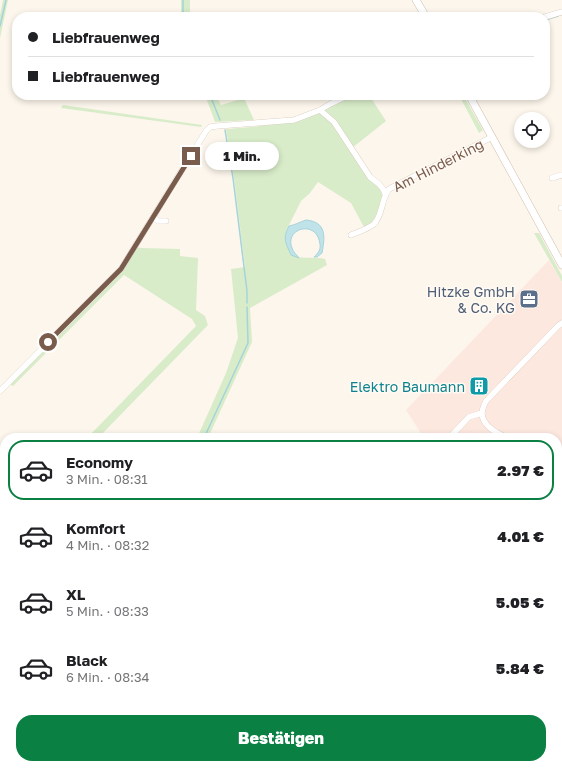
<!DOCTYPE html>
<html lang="de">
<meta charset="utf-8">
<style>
body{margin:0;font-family:"Golos Text",sans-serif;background:#f6f6f6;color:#202124;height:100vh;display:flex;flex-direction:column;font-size:15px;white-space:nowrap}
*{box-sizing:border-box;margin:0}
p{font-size:13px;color:#757577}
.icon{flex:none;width:22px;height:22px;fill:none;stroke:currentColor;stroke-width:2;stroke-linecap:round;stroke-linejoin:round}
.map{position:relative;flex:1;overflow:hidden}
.panel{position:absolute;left:0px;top:433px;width:562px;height:336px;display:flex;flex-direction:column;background:#fff;border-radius:16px 16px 0 0;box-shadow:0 2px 6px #0003}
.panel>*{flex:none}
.top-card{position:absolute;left:12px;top:12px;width:538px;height:88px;border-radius:16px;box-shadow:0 2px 6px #0003;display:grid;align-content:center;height:88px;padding:0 16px;background:#fff}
.tools{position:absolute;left:514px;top:112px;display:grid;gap:8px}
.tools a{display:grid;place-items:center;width:36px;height:36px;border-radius:50%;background:#fff;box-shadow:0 2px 6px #0003;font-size:20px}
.end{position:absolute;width:18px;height:18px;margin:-9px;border:5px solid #7a5c4d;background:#fff;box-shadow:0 0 0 2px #fff}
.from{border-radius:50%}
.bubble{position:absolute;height:28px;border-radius:14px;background:#fff;box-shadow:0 2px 6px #0003;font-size:13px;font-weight:800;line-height:28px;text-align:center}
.top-card b{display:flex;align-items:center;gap:14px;height:38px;font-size:15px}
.top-card b+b{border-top:1px solid #e0e0e0}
.top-card i{width:10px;height:10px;background:#202124}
ul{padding:7px 0 0;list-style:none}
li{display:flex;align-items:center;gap:12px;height:60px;margin:0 8px 6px;padding:0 8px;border:2px solid transparent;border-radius:16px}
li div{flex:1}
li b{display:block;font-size:15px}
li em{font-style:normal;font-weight:800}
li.current{border-color:#0b8043}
li>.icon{width:36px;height:36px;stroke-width:1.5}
.primary-button{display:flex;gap:8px;margin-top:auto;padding:8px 16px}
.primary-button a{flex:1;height:46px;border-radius:16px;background:#0b8043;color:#fff;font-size:16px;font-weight:800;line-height:46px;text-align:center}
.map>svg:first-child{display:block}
.residential{fill:#f5e8da}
.commercial{fill:#fde8e0}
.education{fill:#f3e8fa}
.green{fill:#d8ecc9}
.water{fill:#bfe3e8;stroke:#a5d3da}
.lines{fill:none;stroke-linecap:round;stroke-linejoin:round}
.stream{stroke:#a5d3da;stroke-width:1.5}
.minor-casing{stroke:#d1beb0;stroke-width:6}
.tertiary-casing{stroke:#d1beb0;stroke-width:8}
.secondary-casing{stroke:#d6c0b0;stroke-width:8}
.minor{stroke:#fff;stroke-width:5.5}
.tertiary{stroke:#fff;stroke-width:7}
.secondary{stroke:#fff;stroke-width:7}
.route{stroke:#7a5c4d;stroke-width:5}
.labels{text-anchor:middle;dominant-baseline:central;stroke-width:3;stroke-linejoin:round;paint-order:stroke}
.street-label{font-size:14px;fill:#7a5c4d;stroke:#fffaf3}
.service-label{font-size:14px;fill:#4e5e75;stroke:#fffaf3;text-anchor:end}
.culture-label{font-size:14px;fill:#0d838f;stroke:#fffaf3;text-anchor:end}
</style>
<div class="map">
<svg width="562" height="769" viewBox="0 0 562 769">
<rect width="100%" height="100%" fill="#fdf6ec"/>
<path class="residential" d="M5,623V660L0,655V630Z
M427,764H546L553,769H423Z"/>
<path class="commercial" d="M549,260L562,282V469L557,474V438H424L406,410Z"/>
<path class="education" d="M562,469V602L557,607V474Z
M557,657L562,666V769H553L546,764H557Z"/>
<path class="green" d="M3,0H8L0,38V15Z
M181,0H190V17H181Z
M205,95H216L221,105L244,98L254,120L215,122Z
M351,95H369L386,121L352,148L335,122L321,111Z
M459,95H463L483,130L479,133Z
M63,105L202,125L201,127L61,108Z
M320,111L334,123L385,194L378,217L365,229L351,203L318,182L310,193L301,201L286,231L285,240L291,255C303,260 313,256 325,259L327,265L250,308L252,342L208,438H197L226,373L238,338L231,269L245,267L234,178L226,129L252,127L294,121Z
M534,233H539L562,276V282Z
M136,247L142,248L180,249V256L198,258L196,310L205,316L208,325L99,437V438H87L196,326L192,319L124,275L13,386L8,383L121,270Z"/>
<path class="water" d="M306,220C327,222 325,237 322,253L317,257H314C318,253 321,250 320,244C317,219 284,228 292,248C293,252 297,255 299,258L291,255C286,243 282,239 289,226C295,225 300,222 306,220Z"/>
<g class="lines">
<path class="stream" d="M183,17V0
M545,20L558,16
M0,26L6,0
M210,95L220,120
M225,130L233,178L247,291V303
M204,438L248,343L247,307"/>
<defs>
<path id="minor" d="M545,17L562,12
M320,110L334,122L370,177L379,184L383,189L385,194
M552,178L562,175
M561,208H562
M153,217L158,221H166
M351,235C358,232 368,229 374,224C383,215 381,199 389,189L492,137
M0,391L121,269L206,131L210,127L217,126L294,120L320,110L330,104L349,95
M449,438L469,417L482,413
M508,438C498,434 483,426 482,414C482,410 484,405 486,401L558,326L562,323
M557,649L562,658
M473,764L479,769
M130,769L135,764
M429,769L434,764
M486,769L491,764"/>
<path id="tertiary" d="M416,0L426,17
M469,95L562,265
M0,657L5,663
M87,764L91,769"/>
<path id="secondary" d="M557,617L562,611
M411,769L416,764"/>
</defs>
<use href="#minor" class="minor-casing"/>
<use href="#tertiary" class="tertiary-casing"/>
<use href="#secondary" class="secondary-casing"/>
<use href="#minor" class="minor"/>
<use href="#tertiary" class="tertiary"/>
<use href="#secondary" class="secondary"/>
</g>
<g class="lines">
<path class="route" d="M48,342L121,269L191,156"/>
</g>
<defs>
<symbol id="office-square" viewBox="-11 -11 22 22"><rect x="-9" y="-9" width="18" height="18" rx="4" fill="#5c6f8a" stroke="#fffaf3"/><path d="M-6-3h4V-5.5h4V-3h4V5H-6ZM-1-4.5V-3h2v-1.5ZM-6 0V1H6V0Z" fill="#fff"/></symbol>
<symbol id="building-square" viewBox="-11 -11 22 22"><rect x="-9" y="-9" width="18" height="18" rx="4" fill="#0f9aa8" stroke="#fffaf3"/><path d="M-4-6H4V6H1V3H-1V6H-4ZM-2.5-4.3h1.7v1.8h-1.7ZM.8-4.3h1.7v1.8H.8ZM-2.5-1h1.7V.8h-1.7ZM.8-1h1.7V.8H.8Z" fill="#fff"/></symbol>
</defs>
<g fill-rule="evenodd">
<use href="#office-square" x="518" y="288" width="22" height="22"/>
<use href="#building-square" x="468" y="375" width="22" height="22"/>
</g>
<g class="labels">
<g class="street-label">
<text transform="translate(438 165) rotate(-27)">Am Hinderking</text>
</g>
<g class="service-label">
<text x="515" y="291">Hitzke GmbH<tspan x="515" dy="16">&amp; Co. KG</tspan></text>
</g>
<g class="culture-label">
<text x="465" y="386">Elektro Baumann</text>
</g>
</g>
</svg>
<div class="tools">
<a><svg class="icon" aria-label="locate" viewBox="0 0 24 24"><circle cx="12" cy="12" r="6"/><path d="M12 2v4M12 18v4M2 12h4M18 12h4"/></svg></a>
</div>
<i class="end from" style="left:48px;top:342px"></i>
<i class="end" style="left:191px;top:156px"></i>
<div class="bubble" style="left:205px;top:142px;width:74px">1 Min.</div>
<div class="top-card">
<b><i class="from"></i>Liebfrauenweg</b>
<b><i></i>Liebfrauenweg</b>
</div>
<section class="panel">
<ul>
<li class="current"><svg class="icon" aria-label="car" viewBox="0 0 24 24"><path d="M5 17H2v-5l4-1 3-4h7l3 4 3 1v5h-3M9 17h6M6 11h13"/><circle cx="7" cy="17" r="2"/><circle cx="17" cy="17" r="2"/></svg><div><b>Economy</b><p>3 Min. · 08:31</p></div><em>2.97 €</em></li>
<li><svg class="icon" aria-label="car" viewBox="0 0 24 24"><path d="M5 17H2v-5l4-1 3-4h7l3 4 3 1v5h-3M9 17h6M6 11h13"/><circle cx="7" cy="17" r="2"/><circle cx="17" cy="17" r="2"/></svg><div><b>Komfort</b><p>4 Min. · 08:32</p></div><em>4.01 €</em></li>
<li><svg class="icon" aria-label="car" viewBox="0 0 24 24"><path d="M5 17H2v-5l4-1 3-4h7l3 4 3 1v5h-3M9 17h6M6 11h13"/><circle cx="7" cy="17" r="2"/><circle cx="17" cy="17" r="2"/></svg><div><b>XL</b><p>5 Min. · 08:33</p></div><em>5.05 €</em></li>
<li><svg class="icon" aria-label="car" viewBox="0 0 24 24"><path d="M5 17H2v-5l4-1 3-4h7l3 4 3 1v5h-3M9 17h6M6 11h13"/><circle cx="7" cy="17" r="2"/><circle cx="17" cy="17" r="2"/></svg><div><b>Black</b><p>6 Min. · 08:34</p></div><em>5.84 €</em></li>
</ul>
<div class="primary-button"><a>Bestätigen</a></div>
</section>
</div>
